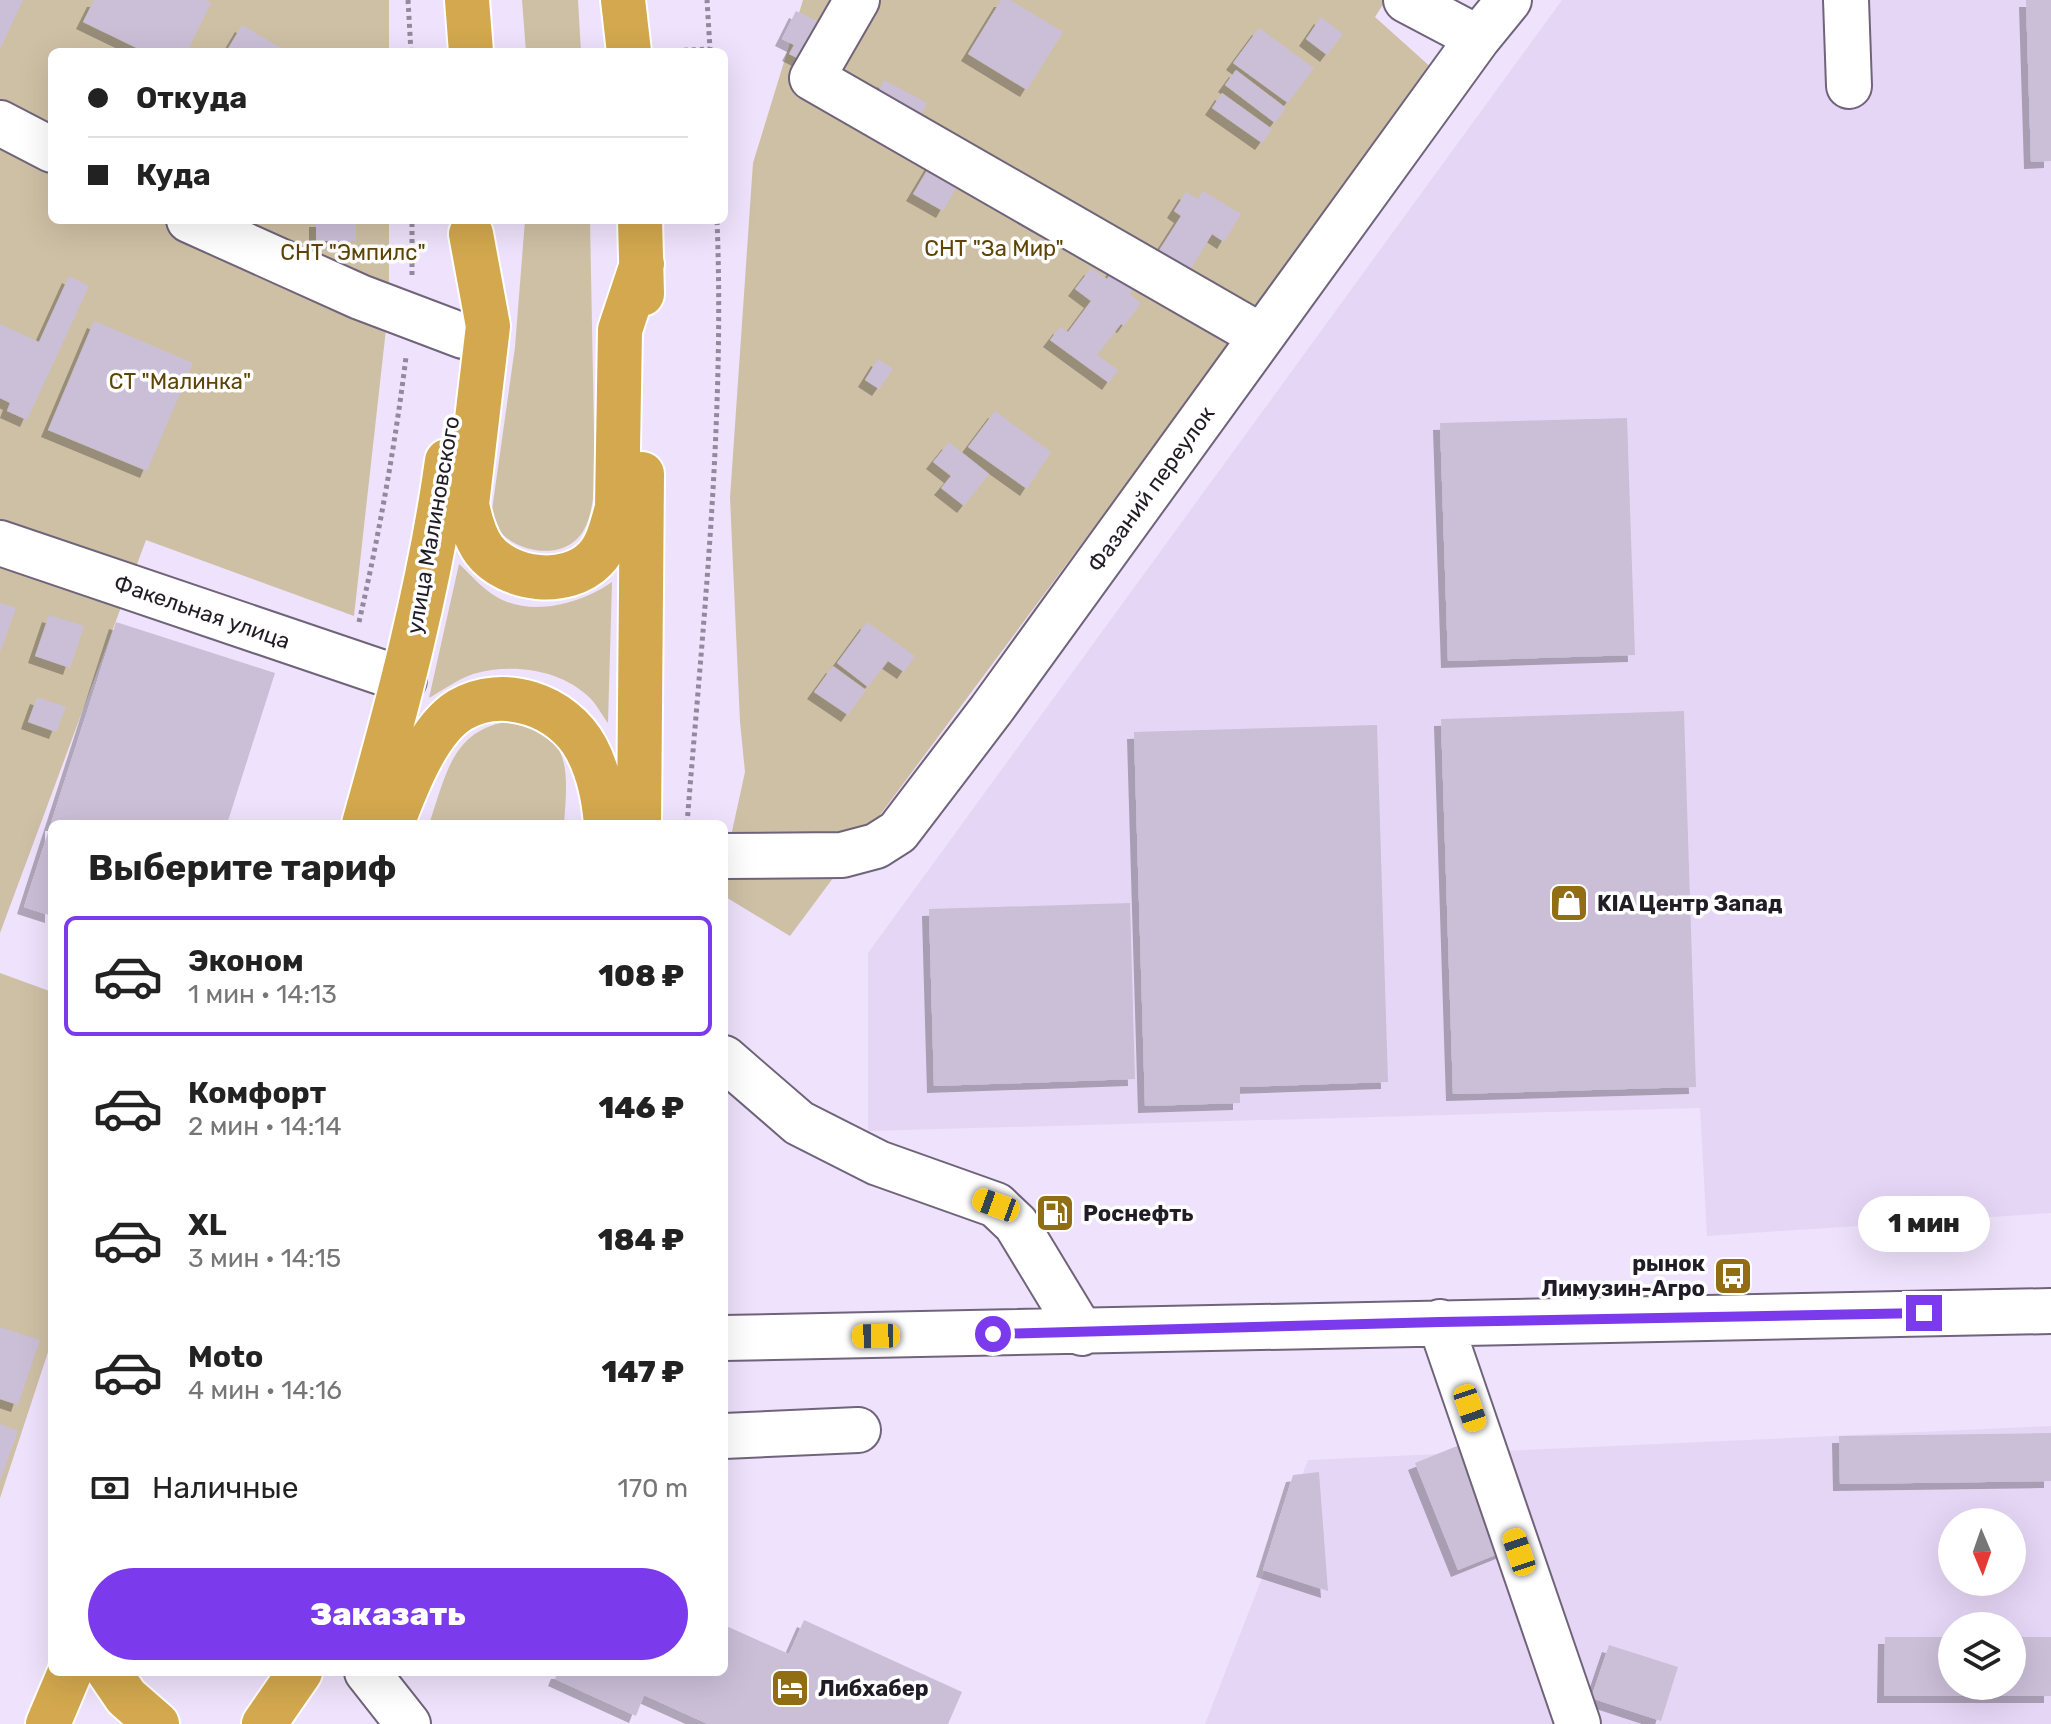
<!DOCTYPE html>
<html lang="ru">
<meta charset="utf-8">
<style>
body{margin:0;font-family:Rubik,sans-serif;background:#f2f2f2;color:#222;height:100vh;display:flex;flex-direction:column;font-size:30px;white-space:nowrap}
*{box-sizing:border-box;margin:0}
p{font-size:26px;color:#767676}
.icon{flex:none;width:44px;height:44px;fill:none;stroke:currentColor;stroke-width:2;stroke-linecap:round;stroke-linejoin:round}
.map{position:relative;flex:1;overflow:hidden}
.sheet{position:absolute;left:48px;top:820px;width:680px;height:856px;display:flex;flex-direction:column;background:#fff;border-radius:12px;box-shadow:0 8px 32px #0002}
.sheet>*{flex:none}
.banner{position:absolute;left:48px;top:48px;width:680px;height:176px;border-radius:12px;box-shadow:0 8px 32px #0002;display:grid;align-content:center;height:176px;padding:0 40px;background:#fff}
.needle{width:52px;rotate:178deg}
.controls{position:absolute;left:1938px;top:1508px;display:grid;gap:16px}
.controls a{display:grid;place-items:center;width:88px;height:88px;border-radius:50%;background:#fff;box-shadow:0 8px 32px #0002;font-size:40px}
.end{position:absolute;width:36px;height:36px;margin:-18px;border:10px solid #7c3aed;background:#fff;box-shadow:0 0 0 4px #fff}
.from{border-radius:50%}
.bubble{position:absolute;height:56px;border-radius:28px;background:#fff;box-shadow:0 8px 32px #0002;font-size:26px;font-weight:800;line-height:56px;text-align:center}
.car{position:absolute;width:24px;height:48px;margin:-24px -12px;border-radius:10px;box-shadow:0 0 6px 2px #0007;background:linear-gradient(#f5c518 24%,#345 0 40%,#f5c518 0 76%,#345 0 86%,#f5c518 0)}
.banner b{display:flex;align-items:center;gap:28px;height:76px;font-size:30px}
.banner b+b{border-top:2px solid #e0e0e0}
.banner i{width:20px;height:20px;background:#222}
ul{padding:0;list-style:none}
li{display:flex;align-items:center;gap:24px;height:120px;margin:0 16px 12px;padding:0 24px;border:4px solid transparent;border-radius:12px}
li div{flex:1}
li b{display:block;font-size:30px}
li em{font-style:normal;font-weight:800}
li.active{border-color:#7c3aed}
li>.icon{width:72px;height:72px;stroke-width:1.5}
h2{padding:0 40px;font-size:36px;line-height:96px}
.pay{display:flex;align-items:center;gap:20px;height:88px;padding:0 40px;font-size:30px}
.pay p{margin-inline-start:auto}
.button{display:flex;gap:16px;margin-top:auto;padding:16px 40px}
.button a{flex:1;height:92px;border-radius:48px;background:#7c3aed;color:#fff;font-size:32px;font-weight:800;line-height:92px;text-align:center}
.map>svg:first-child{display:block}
.built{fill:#e6d6f6;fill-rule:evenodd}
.green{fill:#cec0a5}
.building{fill:#cbbfd8;filter:url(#shadow)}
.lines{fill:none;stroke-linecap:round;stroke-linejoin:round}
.minor-casing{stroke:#6f647a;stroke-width:48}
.highway-casing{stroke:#fff;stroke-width:48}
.path{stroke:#93899c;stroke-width:5;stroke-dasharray:4 4;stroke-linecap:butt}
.minor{stroke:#fff;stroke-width:44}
.highway{stroke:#d3a84e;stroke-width:44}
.route{stroke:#7c3aed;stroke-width:10}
.labels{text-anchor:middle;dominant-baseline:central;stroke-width:7;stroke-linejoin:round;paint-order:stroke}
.park-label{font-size:22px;fill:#5f4505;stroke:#fff}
.street-label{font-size:22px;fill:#211c25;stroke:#fff}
.poi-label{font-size:22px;font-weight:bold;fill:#211c25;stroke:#fff;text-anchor:start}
</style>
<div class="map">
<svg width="2051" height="1724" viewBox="0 0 2051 1724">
<defs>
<filter id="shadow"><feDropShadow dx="-7" dy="7" stdDeviation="0" flood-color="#0004"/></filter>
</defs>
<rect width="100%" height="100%" fill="#efe2fc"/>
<path class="built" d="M1562,0H2051V1213L1707,1236L1700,1108L868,1131V953Z
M2051,1426V1724H1205L1308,1460ZM1952,1522H2012V1582H1952ZM1952,1626H2012V1686H1952Z"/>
<path class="green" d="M0,0H389V52H52V220H389V302L354,616L146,540L0,933Z
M522,0H578L581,52H526Z
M803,0H1386L1375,17L1434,70L790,936L724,896V868L745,772L740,722L730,498L753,163Z
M525,220H590L595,485C592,504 591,525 577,539C556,560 513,551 497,528C494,523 493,516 492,510L515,347Z
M459,564C470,574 480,586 492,594C527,619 581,604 612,582L608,723C602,715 597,705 590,698C560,669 512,663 473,674C458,679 443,690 429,698Z
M506,722C573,727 568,772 564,824H429C445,779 451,731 506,722Z
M0,973L52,992V1340L0,1498Z"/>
<path class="building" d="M0,0H23L0,49Z
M94,0H205L211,3L187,52H145L83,22Z
M1001,0H1010L1063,32L1027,90L968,54Z
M2026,0H2051V161L2031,162Z
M796,11L834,29L809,64L789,54L794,45L782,39Z
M1321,17L1343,34L1327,55L1306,39Z
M242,25L281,48L289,52H226Z
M1259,28L1314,68L1288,103L1233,63Z
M1236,70L1286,108L1275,123L1225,85Z
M884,80L927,103L915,127L872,104Z
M1222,93L1272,129L1262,143L1212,108Z
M932,162L961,179L943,211L913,194Z
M1203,191L1241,214L1224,242L1212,234L1185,279L1153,260L1181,216L1174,211L1186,192L1198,199Z
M316,220H356V241H316Z
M1116,264L1141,279L1130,294L1141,303L1124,326L1121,324L1097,355L1118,370L1109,383L1050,340L1060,327L1068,332L1091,301L1075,289L1091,268L1107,279Z
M69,276L89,286L27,420L7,411L10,403L0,398V324L39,342Z
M94,321L193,363L147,471L48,430Z
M878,359L893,369L879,389L865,380Z
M995,411L1051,452L1027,489L968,447Z
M1627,418L1635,655L1448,661L1440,423Z
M949,442L989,474L964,506L941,488L951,476L933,462Z
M0,603L16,608L0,652Z
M49,615L84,626L70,668L35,656Z
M116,622L275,673L227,824H52V916L24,907Z
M867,622L915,656L904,672L888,661L868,687L837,663Z
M833,666L866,690L848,715L814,692Z
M37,697L66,707L56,732L28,722Z
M1684,711L1696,1087L1453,1094L1441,719Z
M1377,725L1388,1082L1240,1087V1103L1145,1106L1134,732Z
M1130,903L1135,1079L934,1086L929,909Z
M0,1327L40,1340L18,1405L0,1399Z
M0,1424L18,1431L0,1481Z
M2051,1433V1481L1840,1484L1839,1436Z
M1462,1444L1505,1551L1458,1570L1415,1463Z
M1319,1472L1328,1591L1263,1570L1293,1475Z
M804,1620L962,1692L948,1724H708L644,1695L636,1716L555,1679L558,1672H724V1625L789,1654Z
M1885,1637H1952V1686H2012V1637H2051V1696H1884Z
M1609,1645L1678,1667L1661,1721L1591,1698Z"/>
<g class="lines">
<defs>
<path id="minor" d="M857,0L812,78L1261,336
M1406,0L1478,38
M1846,0L1849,86
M0,123L52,150
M189,220L360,297L463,336
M0,543L404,680
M724,856L842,855L876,846L898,832L991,710L1478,38L1509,0
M724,1058L799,1123L878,1163L996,1205L1016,1224L1082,1333
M1440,1322L1578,1724
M724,1338L2051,1311
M724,1436L858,1430
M367,1672L408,1724"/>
<path id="highway" d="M467,0L471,52
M623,0L629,52
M640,220L642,294
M471,234L488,326L467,504C470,520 474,536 484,550C508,581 567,588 595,559C608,546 612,525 617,508L620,330L642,264
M364,824C398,704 430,584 447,461
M392,824C405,790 427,730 460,710C503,685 563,705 586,748C598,770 604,799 606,824
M639,824L642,474
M109,1672L126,1697L157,1724
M48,1724L70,1672
M264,1724L300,1672"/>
</defs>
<use href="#minor" class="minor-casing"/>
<use href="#highway" class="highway-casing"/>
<path class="path" d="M408,0L411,52
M668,51L710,49L707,0
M412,275V220
M359,622C379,535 395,446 406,357
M687,824C703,624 725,421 717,220"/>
<use href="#minor" class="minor"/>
<use href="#highway" class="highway"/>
</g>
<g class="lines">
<path class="route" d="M993,1334L1440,1322L1924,1313"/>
</g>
<defs>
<symbol id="shop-square" viewBox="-11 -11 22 22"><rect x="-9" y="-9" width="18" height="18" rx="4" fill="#916d14" stroke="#fff"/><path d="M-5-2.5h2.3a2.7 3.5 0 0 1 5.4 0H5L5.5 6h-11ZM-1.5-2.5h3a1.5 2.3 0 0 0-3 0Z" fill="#fff"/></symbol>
<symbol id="fuel-square" viewBox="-11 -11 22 22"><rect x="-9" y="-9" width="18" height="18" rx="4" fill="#916d14" stroke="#fff"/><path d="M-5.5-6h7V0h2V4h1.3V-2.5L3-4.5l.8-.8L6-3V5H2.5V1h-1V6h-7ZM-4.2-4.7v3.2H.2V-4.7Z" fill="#fff"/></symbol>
<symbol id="bus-square" viewBox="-11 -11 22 22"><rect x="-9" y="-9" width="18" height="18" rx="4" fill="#916d14" stroke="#fff"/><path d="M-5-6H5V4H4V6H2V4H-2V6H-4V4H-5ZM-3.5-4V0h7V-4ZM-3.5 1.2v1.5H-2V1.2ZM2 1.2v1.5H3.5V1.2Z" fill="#fff"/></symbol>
<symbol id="hotel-square" viewBox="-11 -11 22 22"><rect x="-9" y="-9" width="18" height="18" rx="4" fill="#916d14" stroke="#fff"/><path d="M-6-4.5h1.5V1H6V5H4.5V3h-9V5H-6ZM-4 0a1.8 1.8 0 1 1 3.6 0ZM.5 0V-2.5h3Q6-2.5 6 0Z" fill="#fff"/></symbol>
</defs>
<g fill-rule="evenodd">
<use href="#shop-square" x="1547" y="881" width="44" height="44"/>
<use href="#fuel-square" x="1033" y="1191" width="44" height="44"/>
<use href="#bus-square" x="1711" y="1254" width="44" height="44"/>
<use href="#hotel-square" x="768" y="1666" width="44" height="44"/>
</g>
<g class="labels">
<g class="park-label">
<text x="994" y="248">СНТ "За Мир"</text>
<text x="353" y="252">СНТ "Эмпилс"</text>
<text x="180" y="381">СТ "Малинка"</text>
</g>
<g class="street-label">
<text transform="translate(1151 489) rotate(-54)">Фазаний переулок</text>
<text transform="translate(433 525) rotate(-80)">улица Малиновского</text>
<text transform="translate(202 612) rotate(19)">Факельная улица</text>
</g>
<g class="poi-label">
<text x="1597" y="903">KIA Центр Запад</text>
<text x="1083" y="1213">Роснефть</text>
<text x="1705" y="1263" text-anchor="end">рынок<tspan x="1705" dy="25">Лимузин-Агро</tspan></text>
<text x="818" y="1688">Либхабер</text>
</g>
</g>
</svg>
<div class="controls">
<a><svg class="needle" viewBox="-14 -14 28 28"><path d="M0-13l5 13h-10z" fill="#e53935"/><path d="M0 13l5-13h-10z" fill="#767676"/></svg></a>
<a><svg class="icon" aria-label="layers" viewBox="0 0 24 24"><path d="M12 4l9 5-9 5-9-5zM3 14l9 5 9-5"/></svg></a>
</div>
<i class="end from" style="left:993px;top:1334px"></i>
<i class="end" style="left:1924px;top:1313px"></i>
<div class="bubble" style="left:1858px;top:1196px;width:132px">1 мин</div>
<i class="car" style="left:996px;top:1205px;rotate:290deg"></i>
<i class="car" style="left:876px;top:1336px;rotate:269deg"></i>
<i class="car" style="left:1470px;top:1408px;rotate:161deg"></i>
<i class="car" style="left:1519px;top:1552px;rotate:341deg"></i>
<div class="banner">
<b><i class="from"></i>Откуда</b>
<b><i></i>Куда</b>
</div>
<section class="sheet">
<h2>Выберите тариф</h2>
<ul>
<li class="active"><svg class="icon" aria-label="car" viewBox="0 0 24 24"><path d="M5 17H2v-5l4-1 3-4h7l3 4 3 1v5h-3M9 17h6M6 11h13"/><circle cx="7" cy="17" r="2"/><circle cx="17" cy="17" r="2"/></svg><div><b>Эконом</b><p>1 мин · 14:13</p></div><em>108 ₽</em></li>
<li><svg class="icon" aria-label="car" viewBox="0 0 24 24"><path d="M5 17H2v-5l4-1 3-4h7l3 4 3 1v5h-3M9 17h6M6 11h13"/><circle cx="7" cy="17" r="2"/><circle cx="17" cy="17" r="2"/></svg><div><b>Комфорт</b><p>2 мин · 14:14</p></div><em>146 ₽</em></li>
<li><svg class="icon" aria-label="car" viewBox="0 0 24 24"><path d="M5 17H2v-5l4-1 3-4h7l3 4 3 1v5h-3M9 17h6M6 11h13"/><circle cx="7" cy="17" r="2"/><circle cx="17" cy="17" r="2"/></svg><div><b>XL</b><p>3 мин · 14:15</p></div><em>184 ₽</em></li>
<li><svg class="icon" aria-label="car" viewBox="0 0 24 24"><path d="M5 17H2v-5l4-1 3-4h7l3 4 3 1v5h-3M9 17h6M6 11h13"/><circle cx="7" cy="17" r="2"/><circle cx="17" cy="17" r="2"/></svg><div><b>Moto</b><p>4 мин · 14:16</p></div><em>147 ₽</em></li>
</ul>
<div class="pay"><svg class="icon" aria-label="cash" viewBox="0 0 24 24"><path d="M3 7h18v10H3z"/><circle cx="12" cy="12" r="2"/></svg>Наличные<p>170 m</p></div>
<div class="button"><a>Заказать</a></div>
</section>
</div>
